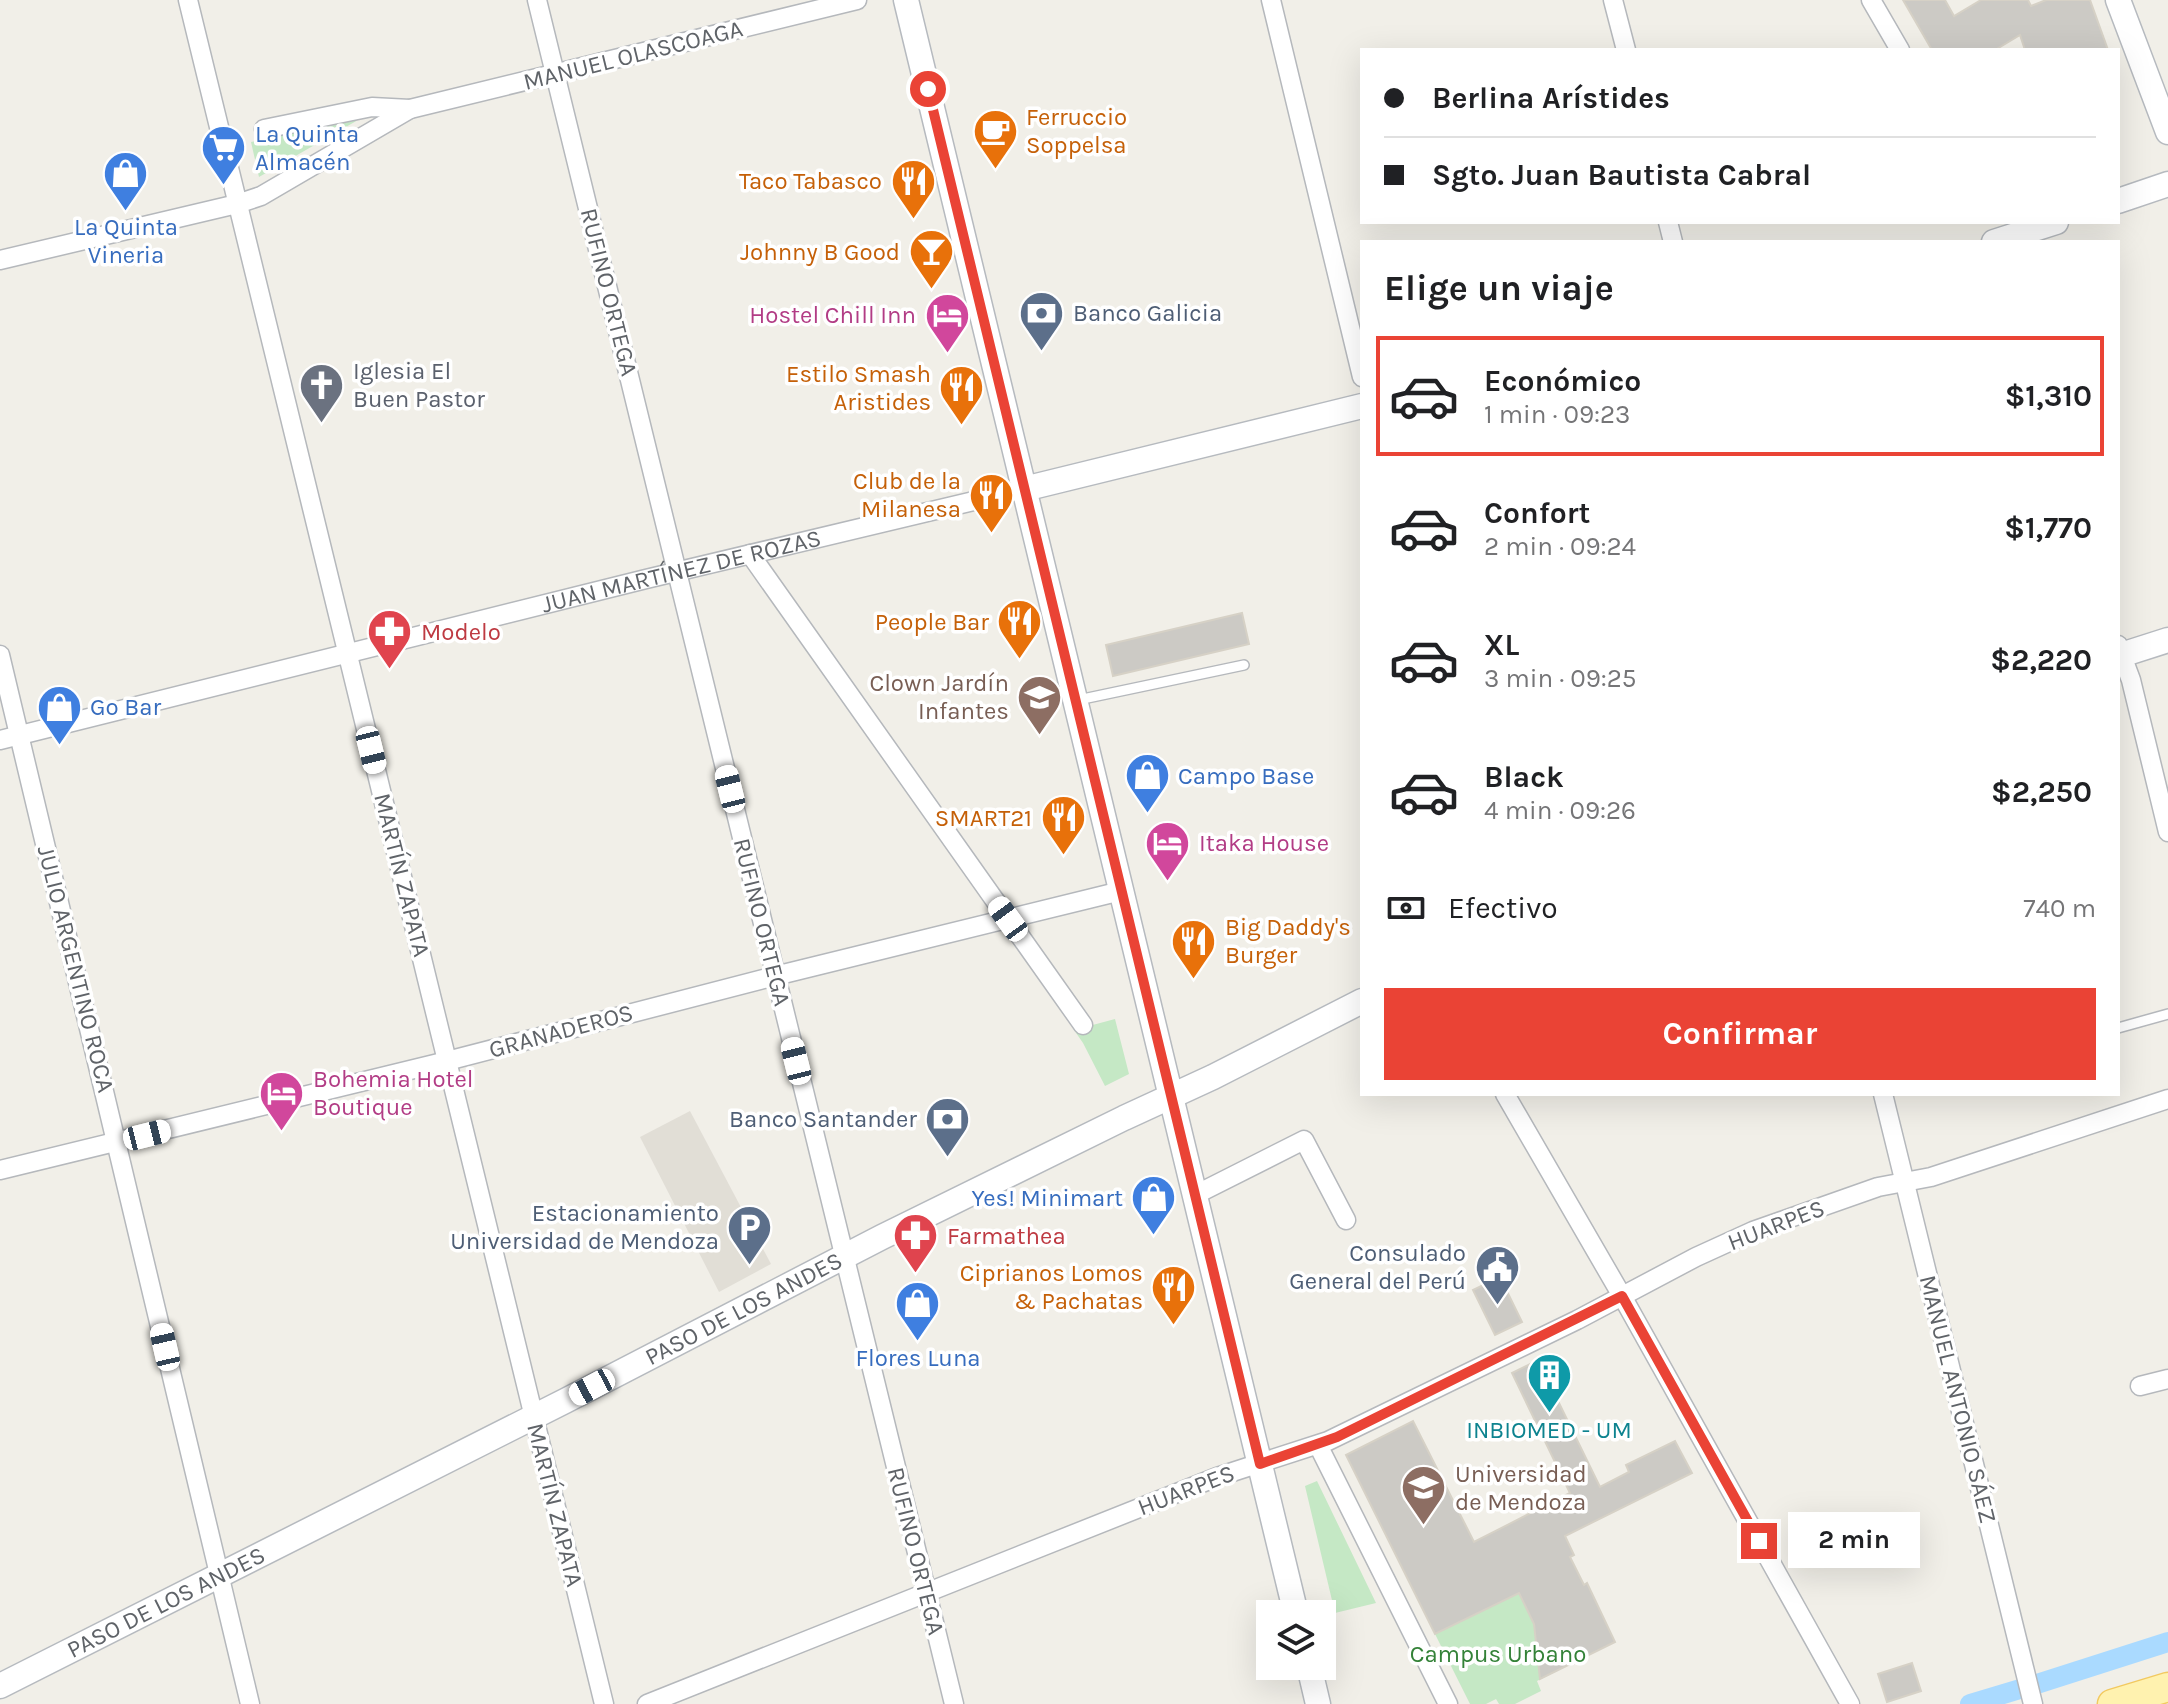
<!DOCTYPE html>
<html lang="es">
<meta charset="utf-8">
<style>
body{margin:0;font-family:Karla,sans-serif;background:#f2f2f2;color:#202124;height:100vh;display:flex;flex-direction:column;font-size:30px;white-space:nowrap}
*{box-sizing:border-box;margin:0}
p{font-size:26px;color:#757577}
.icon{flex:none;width:44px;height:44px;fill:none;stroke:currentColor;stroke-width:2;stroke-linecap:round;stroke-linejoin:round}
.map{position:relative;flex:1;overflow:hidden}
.side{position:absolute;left:1360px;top:240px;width:760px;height:856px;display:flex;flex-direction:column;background:#fff;border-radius:0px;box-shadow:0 8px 32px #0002}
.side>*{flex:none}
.top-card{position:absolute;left:1360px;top:48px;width:760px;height:176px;border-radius:0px;box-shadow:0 8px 32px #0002;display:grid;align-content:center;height:176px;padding:0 24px;background:#fff}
.tools{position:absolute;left:1256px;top:1600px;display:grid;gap:16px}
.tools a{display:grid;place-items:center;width:80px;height:80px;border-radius:0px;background:#fff;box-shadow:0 8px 32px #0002;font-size:40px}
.end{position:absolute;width:36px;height:36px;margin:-18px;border:10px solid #ea4335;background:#fff;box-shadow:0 0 0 4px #fff}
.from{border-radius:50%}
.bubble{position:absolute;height:56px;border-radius:0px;background:#fff;box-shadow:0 8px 32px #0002;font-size:26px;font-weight:700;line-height:56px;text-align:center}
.car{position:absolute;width:24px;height:48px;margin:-24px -12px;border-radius:10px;box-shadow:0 0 6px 2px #0007;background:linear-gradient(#fff 24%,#345 0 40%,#fff 0 76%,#345 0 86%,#fff 0)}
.top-card b{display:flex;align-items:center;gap:28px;height:76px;font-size:30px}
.top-card b+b{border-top:2px solid #e0e0e0}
.top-card i{width:20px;height:20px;background:#202124}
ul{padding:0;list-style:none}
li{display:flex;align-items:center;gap:24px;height:120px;margin:0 16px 12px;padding:0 8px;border:4px solid transparent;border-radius:0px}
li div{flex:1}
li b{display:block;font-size:30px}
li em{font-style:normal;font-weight:700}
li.selected{border-color:#ea4335}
li>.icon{width:72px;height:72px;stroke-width:1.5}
h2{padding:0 24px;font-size:36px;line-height:96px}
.pay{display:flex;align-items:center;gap:20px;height:88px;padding:0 24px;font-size:30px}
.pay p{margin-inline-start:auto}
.primary-button{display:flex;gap:16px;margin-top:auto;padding:16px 24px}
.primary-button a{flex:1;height:92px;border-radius:0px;background:#ea4335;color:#fff;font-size:32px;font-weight:700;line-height:92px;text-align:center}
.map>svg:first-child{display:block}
.education{fill:#e1ded6}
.green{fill:#c5e8c5}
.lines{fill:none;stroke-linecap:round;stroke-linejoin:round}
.canal{stroke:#aadaff;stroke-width:20}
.building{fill:#cccac5;stroke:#d6d1c6;stroke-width:2}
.lane-casing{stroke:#b5b8bc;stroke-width:12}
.street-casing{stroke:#b5b8bc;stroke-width:21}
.secondary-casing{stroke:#b6babf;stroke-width:27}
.primary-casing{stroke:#f2c960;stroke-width:31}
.lane{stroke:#fff;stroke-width:9}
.street{stroke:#fff;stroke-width:18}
.secondary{stroke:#fff;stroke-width:24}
.primary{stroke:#fff2af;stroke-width:28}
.route{stroke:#ea4335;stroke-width:10}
.labels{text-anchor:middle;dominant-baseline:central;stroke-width:7;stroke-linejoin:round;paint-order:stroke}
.street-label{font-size:24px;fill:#5f6368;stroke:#fff}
.food-label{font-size:24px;fill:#c56008;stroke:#fff;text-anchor:end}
.shop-label{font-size:24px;fill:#366cbe;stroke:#fff;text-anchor:start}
.service-label{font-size:24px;fill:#4e5e75;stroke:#fff;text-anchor:end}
.hotel-label{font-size:24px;fill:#b23c85;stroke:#fff;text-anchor:start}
.worship-label{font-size:24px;fill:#5b616d;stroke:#fff;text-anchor:start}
.health-label{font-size:24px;fill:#be3a42;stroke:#fff;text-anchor:start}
.education-label{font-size:24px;fill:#785e54;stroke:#fff;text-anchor:end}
.culture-label{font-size:24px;fill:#0d838f;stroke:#fff}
.park-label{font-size:24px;fill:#348238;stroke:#fff}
</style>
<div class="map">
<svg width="2168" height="1704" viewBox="0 0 2168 1704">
<rect width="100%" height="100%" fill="#f1efe8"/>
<path class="education" d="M690,1111L771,1264L719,1292L640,1137Z"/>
<path class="green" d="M358,120L259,177L251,142Z
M1115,1019L1129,1074L1105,1086L1083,1043L1074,1030Z
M1317,1481L1376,1603L1335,1613L1305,1486Z
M1519,1593L1557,1671L1537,1681L1541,1691L1515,1704H1499L1496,1699L1486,1704H1470L1435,1634Z"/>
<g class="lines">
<path class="canal" d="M2040,1683L2168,1642
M1970,1704L2020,1689"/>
</g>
<path class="building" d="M1903,0H1945L1954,16L1981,0H2028L2031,6L2046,0H2090L2108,50H2025L2020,35L1995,50H1932Z
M1242,613L1249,644L1113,676L1106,645Z
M1500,1277L1522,1322L1495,1335L1473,1290Z
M1538,1360L1600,1487L1629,1472L1626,1465L1675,1441L1692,1473L1565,1536L1574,1555L1570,1557L1584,1585L1587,1583L1615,1642L1540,1679L1534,1624L1519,1593L1435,1634L1346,1455L1413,1421L1474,1542L1570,1493L1512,1373Z
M1912,1663L1921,1691L1887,1702L1878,1674Z"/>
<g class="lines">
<defs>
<path id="lane" d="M1078,700L1244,665
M2118,1028L2168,1014"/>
<g id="street">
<path d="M188,0L604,1704"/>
<path d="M537,0L954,1704"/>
<path d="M1271,0L1362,377"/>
<path d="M1613,0L1626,50"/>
<path d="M1871,0L1900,50"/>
<path d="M264,129L372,107L410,109"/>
<path d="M1668,222L1673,242"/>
<path d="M0,260L237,204L261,196L410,109L857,0"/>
<path d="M750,554L1083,1025"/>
<path d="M2118,645L2131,680L2168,832"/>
<path d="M0,655L250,1704"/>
<path id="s1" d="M0,740L646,579L1024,489"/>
<path d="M1505,1094L1622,1296L1850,1704"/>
<path d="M1883,1094L2033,1704"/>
<path d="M0,1170L447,1061L775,976L1121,891"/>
<path d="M1195,1195L1304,1140L1346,1220"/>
<path d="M2140,1386L2168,1379"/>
<path d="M1318,1445L1448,1704"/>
<path d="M647,1704L1217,1477L1328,1441L1577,1320L1696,1257L1753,1231L1878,1187L1931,1177L2168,1099"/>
</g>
<g id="secondary">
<path d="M906,0L1296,1614"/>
<path d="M2118,0L2168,132"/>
<path d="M2118,201L2168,184"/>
<path d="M1994,242L2056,222"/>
<path d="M1024,489L1362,406"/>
<path d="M2118,656L2168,640"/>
<path d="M1309,1666L1318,1704"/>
<path id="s2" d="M0,1686L565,1401L882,1237L1124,1118L1213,1077L1362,1001"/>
</g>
<path id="primary" d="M2112,1704L2168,1687"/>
</defs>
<use href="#lane" class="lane-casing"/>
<use href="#street" class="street-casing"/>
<use href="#secondary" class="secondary-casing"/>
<use href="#primary" class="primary-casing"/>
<use href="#lane" class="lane"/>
<use href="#street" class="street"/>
<use href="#secondary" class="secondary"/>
<use href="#primary" class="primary"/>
</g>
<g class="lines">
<path class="route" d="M928,89L1260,1464L1337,1437L1622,1296L1759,1541"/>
</g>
<defs>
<symbol id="cafe-pin" viewBox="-11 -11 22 30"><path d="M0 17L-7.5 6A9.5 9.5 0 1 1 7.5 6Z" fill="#e8710a" stroke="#fff"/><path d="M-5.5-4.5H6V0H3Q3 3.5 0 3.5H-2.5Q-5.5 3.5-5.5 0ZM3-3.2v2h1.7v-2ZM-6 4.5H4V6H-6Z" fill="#fff"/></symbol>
<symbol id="supermarket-pin" viewBox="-11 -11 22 30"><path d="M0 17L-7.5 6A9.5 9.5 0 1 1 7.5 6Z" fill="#3f7fe0" stroke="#fff"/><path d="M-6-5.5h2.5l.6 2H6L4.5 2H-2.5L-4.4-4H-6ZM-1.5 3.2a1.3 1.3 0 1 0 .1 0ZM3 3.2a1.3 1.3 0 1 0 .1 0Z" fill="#fff"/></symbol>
<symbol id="shop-pin" viewBox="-11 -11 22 30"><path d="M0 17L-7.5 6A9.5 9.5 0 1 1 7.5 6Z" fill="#3f7fe0" stroke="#fff"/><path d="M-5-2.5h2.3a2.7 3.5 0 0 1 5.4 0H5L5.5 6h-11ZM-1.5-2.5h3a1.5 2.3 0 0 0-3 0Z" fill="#fff"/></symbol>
<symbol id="restaurant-pin" viewBox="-11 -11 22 30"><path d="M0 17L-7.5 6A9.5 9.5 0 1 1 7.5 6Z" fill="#e8710a" stroke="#fff"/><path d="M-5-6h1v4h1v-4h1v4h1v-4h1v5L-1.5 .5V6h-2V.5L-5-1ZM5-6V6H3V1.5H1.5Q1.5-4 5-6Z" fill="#fff"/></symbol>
<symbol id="bar-pin" viewBox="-11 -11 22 30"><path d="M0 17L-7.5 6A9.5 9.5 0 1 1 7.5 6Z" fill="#e8710a" stroke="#fff"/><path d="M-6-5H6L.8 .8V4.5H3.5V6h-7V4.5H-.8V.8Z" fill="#fff"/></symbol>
<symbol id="bank-pin" viewBox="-11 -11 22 30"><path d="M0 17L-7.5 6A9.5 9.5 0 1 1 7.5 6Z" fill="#5c6f8a" stroke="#fff"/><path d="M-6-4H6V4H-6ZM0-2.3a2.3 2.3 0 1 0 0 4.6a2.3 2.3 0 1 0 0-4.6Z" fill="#fff"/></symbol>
<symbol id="hotel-pin" viewBox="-11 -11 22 30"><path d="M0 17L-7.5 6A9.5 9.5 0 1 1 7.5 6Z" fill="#d1479c" stroke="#fff"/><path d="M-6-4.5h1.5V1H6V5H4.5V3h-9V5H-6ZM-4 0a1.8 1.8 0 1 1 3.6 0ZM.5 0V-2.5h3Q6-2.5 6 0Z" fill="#fff"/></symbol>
<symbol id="church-pin" viewBox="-11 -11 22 30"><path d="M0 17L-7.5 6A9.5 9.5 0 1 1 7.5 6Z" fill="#6b7280" stroke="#fff"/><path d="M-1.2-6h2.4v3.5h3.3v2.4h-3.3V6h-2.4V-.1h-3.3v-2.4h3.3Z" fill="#fff"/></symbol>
<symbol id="pharmacy-pin" viewBox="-11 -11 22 30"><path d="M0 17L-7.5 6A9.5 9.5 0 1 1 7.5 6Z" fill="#e0444e" stroke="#fff"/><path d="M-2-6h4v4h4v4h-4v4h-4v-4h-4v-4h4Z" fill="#fff"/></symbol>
<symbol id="school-pin" viewBox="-11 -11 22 30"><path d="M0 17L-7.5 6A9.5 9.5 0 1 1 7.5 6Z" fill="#8d6e63" stroke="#fff"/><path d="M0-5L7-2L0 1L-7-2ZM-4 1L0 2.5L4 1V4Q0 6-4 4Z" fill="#fff"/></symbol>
<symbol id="parking-pin" viewBox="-11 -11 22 30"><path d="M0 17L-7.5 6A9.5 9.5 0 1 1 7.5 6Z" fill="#5c6f8a" stroke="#fff"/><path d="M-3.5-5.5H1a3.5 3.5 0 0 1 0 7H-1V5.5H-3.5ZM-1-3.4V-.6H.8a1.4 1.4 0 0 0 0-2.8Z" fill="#fff"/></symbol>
<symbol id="civic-pin" viewBox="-11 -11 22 30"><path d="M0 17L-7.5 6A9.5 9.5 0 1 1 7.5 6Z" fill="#5c6f8a" stroke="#fff"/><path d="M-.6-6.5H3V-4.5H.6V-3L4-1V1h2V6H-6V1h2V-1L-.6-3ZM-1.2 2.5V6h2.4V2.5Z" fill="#fff"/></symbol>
<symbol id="building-pin" viewBox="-11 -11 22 30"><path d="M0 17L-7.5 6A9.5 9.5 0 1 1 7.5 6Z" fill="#0f9aa8" stroke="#fff"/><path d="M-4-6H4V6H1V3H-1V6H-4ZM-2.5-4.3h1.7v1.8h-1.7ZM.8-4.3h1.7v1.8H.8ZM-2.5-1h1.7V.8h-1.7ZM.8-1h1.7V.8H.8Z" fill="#fff"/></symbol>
<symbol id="university-pin" viewBox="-11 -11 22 30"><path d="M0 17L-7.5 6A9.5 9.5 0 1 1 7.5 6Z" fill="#8d6e63" stroke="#fff"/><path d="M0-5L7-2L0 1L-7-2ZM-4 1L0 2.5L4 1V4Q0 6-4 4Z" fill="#fff"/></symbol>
</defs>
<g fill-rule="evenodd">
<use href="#cafe-pin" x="970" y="106" width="51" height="69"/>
<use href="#supermarket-pin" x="198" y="122" width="51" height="69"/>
<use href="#shop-pin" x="100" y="148" width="51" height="69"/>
<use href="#restaurant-pin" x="888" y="156" width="51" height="69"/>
<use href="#bar-pin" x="906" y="226" width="51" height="69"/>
<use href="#bank-pin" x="1016" y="288" width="51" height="69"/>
<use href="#hotel-pin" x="922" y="290" width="51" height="69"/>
<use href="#church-pin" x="296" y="360" width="51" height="69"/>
<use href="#restaurant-pin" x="936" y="362" width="51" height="69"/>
<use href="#restaurant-pin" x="966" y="470" width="51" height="69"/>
<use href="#restaurant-pin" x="994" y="596" width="51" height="69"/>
<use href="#pharmacy-pin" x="364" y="606" width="51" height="69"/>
<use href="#school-pin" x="1014" y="672" width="51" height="69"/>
<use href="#shop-pin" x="34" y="682" width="51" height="69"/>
<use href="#shop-pin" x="1122" y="750" width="51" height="69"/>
<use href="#restaurant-pin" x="1038" y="792" width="51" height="69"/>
<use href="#hotel-pin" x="1142" y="818" width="51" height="69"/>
<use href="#restaurant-pin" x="1168" y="916" width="51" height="69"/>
<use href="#hotel-pin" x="256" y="1068" width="51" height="69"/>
<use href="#bank-pin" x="922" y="1094" width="51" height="69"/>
<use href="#shop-pin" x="1128" y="1172" width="51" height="69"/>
<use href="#parking-pin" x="724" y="1202" width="51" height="69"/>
<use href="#pharmacy-pin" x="890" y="1210" width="51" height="69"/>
<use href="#civic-pin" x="1472" y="1242" width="51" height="69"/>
<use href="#restaurant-pin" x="1148" y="1262" width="51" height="69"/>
<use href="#shop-pin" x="892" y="1278" width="51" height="69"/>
<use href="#building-pin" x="1524" y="1350" width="51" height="69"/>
<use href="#university-pin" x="1398" y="1462" width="51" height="69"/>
</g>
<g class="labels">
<g class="street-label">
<text transform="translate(633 55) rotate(-14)">MANUEL OLASCOAGA</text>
<text transform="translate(609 292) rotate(76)">RUFINO ORTEGA</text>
<text stroke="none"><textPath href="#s1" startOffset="702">JUAN MARTÍNEZ DE ROZAS</textPath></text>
<text transform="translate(402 875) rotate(76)">MARTÍN ZAPATA</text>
<text transform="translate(762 922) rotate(76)">RUFINO ORTEGA</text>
<text transform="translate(76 969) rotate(76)">JULIO ARGENTINO ROCA</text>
<text transform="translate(561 1031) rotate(-15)">GRANADEROS</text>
<text transform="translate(1776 1225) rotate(-21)">HUARPES</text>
<text stroke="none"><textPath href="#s2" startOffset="834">PASO DE LOS ANDES</textPath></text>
<text transform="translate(1958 1399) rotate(76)">MANUEL ANTONIO SÁEZ</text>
<text transform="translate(1186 1490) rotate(-21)">HUARPES</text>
<text transform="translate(555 1505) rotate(76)">MARTÍN ZAPATA</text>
<text transform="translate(916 1551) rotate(76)">RUFINO ORTEGA</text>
<text stroke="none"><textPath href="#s2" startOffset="186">PASO DE LOS ANDES</textPath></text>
</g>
<g class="food-label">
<text x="1026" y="117" text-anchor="start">Ferruccio<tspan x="1026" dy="28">Soppelsa</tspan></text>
<text x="882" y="181">Taco Tabasco</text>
<text x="900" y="252">Johnny B Good</text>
<text x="931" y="374">Estilo Smash<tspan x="931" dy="28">Aristides</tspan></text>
<text x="961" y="481">Club de la<tspan x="961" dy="28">Milanesa</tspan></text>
<text x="989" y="622">People Bar</text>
<text x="1032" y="818">SMART21</text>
<text x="1225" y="927" text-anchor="start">Big Daddy's<tspan x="1225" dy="28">Burger</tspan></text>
<text x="1143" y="1273">Ciprianos Lomos<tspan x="1143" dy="28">&amp; Pachatas</tspan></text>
</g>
<g class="shop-label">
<text x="255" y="134">La Quinta<tspan x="255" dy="28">Almacén</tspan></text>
<text x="126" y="227" text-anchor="middle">La Quinta<tspan x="126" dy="28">Vineria</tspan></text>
<text x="90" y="707">Go Bar</text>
<text x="1178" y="776">Campo Base</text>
<text x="1123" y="1198" text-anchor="end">Yes! Minimart</text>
<text x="918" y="1358" text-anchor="middle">Flores Luna</text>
</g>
<g class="service-label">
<text x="1073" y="313" text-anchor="start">Banco Galicia</text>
<text x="917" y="1119">Banco Santander</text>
<text x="719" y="1213">Estacionamiento<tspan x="719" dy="28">Universidad de Mendoza</tspan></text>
<text x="1466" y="1253">Consulado<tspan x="1466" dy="28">General del Perú</tspan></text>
</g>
<g class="hotel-label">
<text x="916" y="315" text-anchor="end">Hostel Chill Inn</text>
<text x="1199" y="843">Itaka House</text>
<text x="313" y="1079">Bohemia Hotel<tspan x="313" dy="28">Boutique</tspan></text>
</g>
<g class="worship-label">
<text x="353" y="371">Iglesia El<tspan x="353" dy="28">Buen Pastor</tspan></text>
</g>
<g class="health-label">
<text x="421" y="632">Modelo</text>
<text x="947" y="1236">Farmathea</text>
</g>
<g class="education-label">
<text x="1009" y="683">Clown Jardín<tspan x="1009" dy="28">Infantes</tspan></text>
<text x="1455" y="1474" text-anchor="start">Universidad<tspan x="1455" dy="28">de Mendoza</tspan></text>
</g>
<g class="culture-label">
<text x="1549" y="1430">INBIOMED - UM</text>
</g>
<g class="park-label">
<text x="1498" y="1654">Campus Urbano</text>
</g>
</g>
</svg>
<div class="tools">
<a><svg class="icon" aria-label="layers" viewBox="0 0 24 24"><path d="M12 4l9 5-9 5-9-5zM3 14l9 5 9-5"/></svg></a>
</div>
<i class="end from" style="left:928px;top:89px"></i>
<i class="end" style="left:1759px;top:1541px"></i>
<div class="bubble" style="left:1788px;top:1512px;width:132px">2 min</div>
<i class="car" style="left:371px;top:750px;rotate:166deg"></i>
<i class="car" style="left:730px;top:789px;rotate:346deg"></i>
<i class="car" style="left:1008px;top:919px;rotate:324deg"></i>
<i class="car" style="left:796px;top:1061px;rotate:346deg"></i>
<i class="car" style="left:147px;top:1135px;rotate:76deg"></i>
<i class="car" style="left:165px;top:1347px;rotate:347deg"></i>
<i class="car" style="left:592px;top:1387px;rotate:242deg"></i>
<div class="top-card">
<b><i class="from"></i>Berlina Arístides</b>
<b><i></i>Sgto. Juan Bautista Cabral</b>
</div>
<section class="side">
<h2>Elige un viaje</h2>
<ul>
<li class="selected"><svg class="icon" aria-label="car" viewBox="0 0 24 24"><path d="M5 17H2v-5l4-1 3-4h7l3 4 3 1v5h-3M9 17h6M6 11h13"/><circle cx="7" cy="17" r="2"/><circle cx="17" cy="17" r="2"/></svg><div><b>Económico</b><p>1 min · 09:23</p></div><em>$1,310</em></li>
<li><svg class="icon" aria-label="car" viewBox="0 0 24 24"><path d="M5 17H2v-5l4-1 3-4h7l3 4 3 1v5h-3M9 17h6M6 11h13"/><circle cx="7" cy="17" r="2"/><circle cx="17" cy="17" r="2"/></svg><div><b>Confort</b><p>2 min · 09:24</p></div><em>$1,770</em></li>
<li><svg class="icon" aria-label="car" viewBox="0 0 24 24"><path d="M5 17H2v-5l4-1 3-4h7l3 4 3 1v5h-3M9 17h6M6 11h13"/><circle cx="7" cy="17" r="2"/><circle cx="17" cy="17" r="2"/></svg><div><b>XL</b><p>3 min · 09:25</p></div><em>$2,220</em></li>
<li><svg class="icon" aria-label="car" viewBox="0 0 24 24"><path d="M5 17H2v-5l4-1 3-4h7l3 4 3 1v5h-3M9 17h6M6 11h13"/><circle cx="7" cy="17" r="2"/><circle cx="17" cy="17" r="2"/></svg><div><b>Black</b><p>4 min · 09:26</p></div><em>$2,250</em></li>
</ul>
<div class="pay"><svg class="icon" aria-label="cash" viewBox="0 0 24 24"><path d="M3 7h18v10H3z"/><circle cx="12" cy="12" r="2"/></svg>Efectivo<p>740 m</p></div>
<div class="primary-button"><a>Confirmar</a></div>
</section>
</div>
